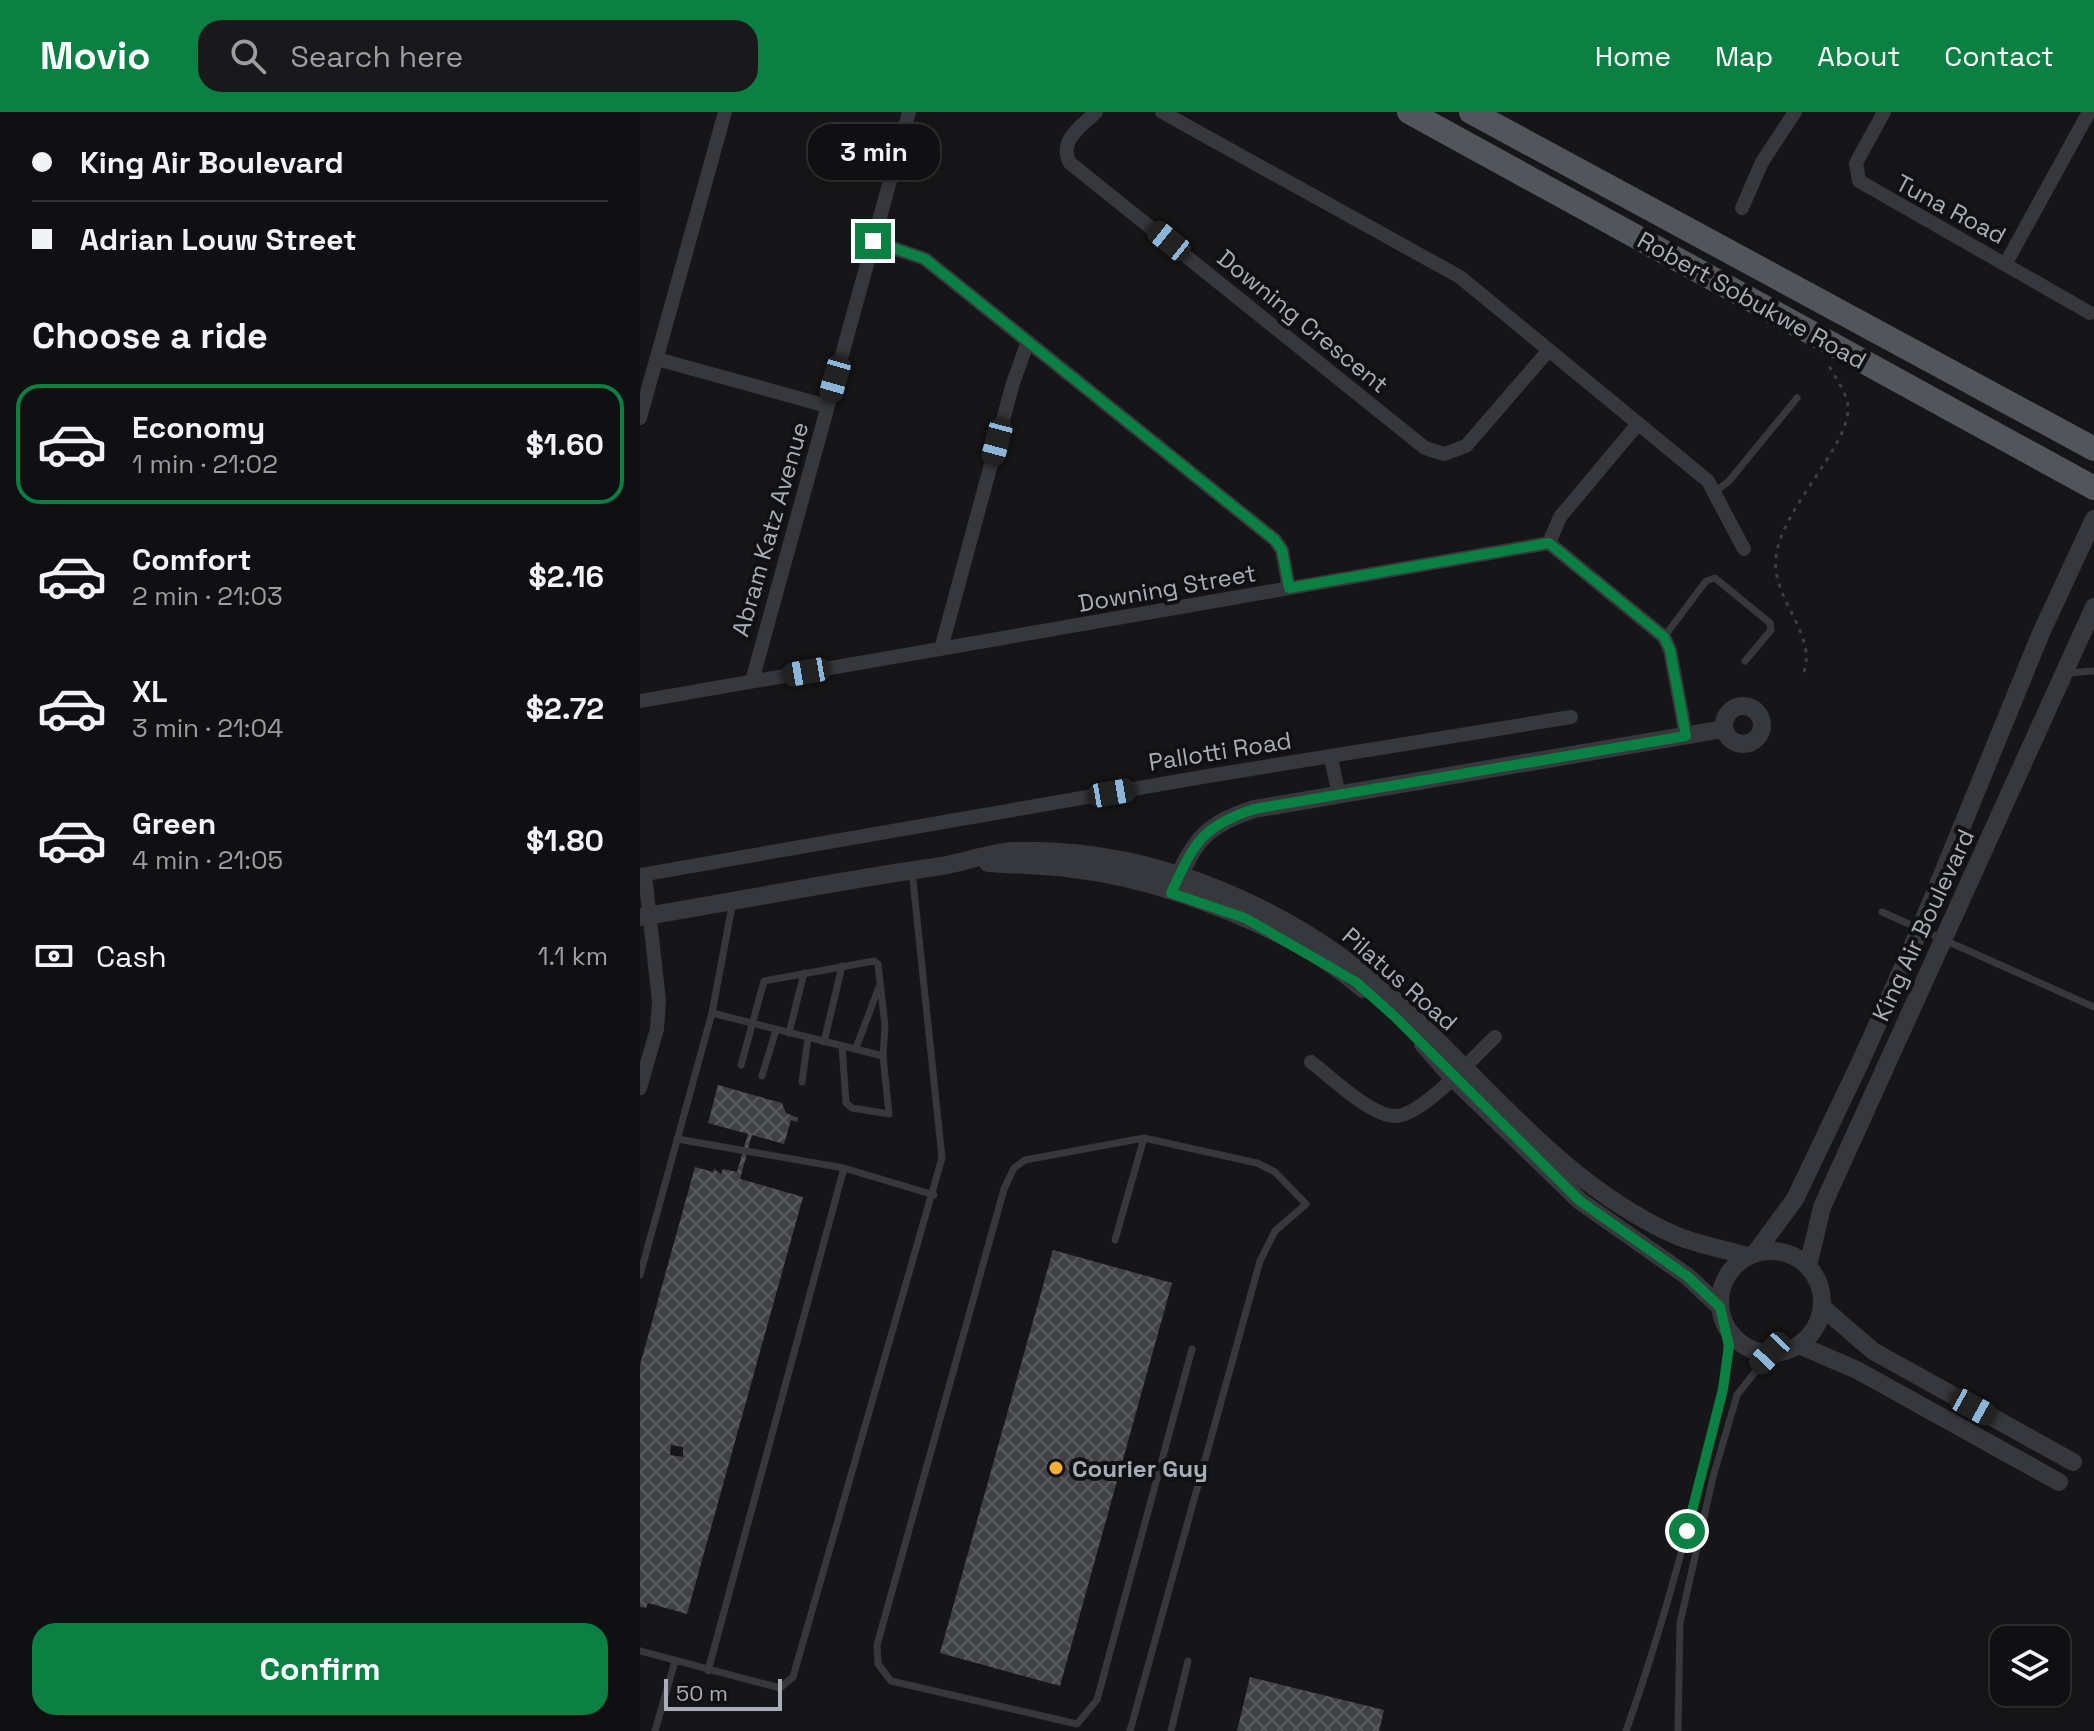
<!DOCTYPE html>
<meta charset="utf-8">
<style>
body{margin:0;font-family:"Space Grotesk",sans-serif;background:#19191b;color:#f1f3f6;height:100vh;display:flex;flex-direction:column;font-size:30px;white-space:nowrap}
*{box-sizing:border-box;margin:0}
p{font-size:26px;color:#9c9d9f}
.icon{flex:none;width:44px;height:44px;fill:none;stroke:currentColor;stroke-width:2;stroke-linecap:round;stroke-linejoin:round}
.map{position:relative;flex:1;overflow:hidden}
.details{display:flex;flex-direction:column;background:#101012;width:640px}
.details>*{flex:none}
.guide{display:grid;align-content:center;height:176px;padding:0 32px;background:#101012}
.fabs{position:absolute;left:1350px;top:1514px;display:grid;gap:16px}
.fabs a{display:grid;place-items:center;width:80px;height:80px;border-radius:16px;background:#101012;box-shadow:0 4px 12px #0003,0 0 0 2px #303032;font-size:40px}
.scale{position:absolute;left:24px;bottom:20px;width:118px;box-sizing:border-box;padding-left:8px;border:4px solid #a8adb8;border-top:0;font-size:22px;line-height:28px;white-space:nowrap;color:#a8adb8;-webkit-text-stroke:6px #111113;paint-order:stroke}
.end{position:absolute;width:36px;height:36px;margin:-18px;border:10px solid #0b8043;background:#fff;box-shadow:0 0 0 4px #fff}
.from{border-radius:50%}
.bubble{position:absolute;height:56px;border-radius:24px;background:#101012;box-shadow:0 4px 12px #0003,0 0 0 2px #303032;font-size:26px;font-weight:800;line-height:56px;text-align:center}
.car{position:absolute;width:24px;height:48px;margin:-24px -12px;border-radius:10px;box-shadow:0 0 6px 2px #0007;background:linear-gradient(#222 24%,#8ab4d8 0 40%,#222 0 76%,#8ab4d8 0 86%,#222 0)}
.guide b{display:flex;align-items:center;gap:28px;height:76px;font-size:30px}
.guide b+b{border-top:2px solid #303032}
.guide i{width:20px;height:20px;background:#f1f3f6}
ul{padding:0;list-style:none}
li{display:flex;align-items:center;gap:24px;height:120px;margin:0 16px 12px;padding:0 16px;border:4px solid transparent;border-radius:24px}
li div{flex:1}
li b{display:block;font-size:30px}
li em{font-style:normal;font-weight:800}
li.active{border-color:#0b8043}
li>.icon{width:72px;height:72px;stroke-width:1.5}
h2{padding:0 32px;font-size:36px;line-height:96px}
.pay{display:flex;align-items:center;gap:20px;height:88px;padding:0 32px;font-size:30px}
.pay p{margin-inline-start:auto}
.button{display:flex;gap:16px;margin-top:auto;padding:16px 32px}
.button a{flex:1;height:92px;border-radius:24px;background:#0b8043;color:#fff;font-size:32px;font-weight:800;line-height:92px;text-align:center}
header{display:flex;align-items:center;gap:48px;box-sizing:border-box;height:112px;padding:0 40px;background:#0b8043;color:#fff}
header strong{font-size:38px}
nav{display:flex;gap:44px;margin-inline-start:auto;font-size:28px}
.search{width:560px;height:72px;background:#19191b;display:flex;align-items:center;gap:20px;box-sizing:border-box;padding:0 28px;border-radius:24px;color:#9c9d9f;font-size:30px}
main{display:flex;flex:1;min-height:0}
.map>svg:first-child{display:block}
.building{fill:url(#building-cross-hatch);fill-rule:evenodd}
.lines{fill:none;stroke-linecap:round;stroke-linejoin:round}
.path{stroke:#3d3f44;stroke-width:3;stroke-dasharray:4 6;stroke-linecap:butt}
.service{stroke:#37383d;stroke-width:7}
.minor{stroke:#37383d;stroke-width:14}
.tertiary{stroke:#37383d;stroke-width:18}
.primary{stroke:#53555c;stroke-width:24}
.route{stroke:#0b8043;stroke-width:10}
.poi-dot{fill:#f2b134;stroke:#111113;stroke-width:3}
.labels{text-anchor:middle;dominant-baseline:central;stroke-width:8;stroke-linejoin:round;paint-order:stroke}
.street-label{font-size:24px;fill:#a8adb8;stroke:#111113}
.poi-label{font-size:24px;font-weight:bold;fill:#a8adb8;stroke:#111113;text-anchor:start}
</style>
<header>
<strong>Movio</strong>
<div class="search"><svg class="icon" aria-label="search" viewBox="0 0 24 24"><circle cx="10" cy="10" r="6"/><path d="M15 15l6 6"/></svg>Search here</div>
<nav><a>Home</a><a>Map</a><a>About</a><a>Contact</a></nav>
</header>
<main>
<section class="details">
<div class="guide">
<b><i class="from"></i>King Air Boulevard</b>
<b><i></i>Adrian Louw Street</b>
</div>
<h2>Choose a ride</h2>
<ul>
<li class="active"><svg class="icon" aria-label="car" viewBox="0 0 24 24"><path d="M5 17H2v-5l4-1 3-4h7l3 4 3 1v5h-3M9 17h6M6 11h13"/><circle cx="7" cy="17" r="2"/><circle cx="17" cy="17" r="2"/></svg><div><b>Economy</b><p>1 min · 21:02</p></div><em>$1.60</em></li>
<li><svg class="icon" aria-label="car" viewBox="0 0 24 24"><path d="M5 17H2v-5l4-1 3-4h7l3 4 3 1v5h-3M9 17h6M6 11h13"/><circle cx="7" cy="17" r="2"/><circle cx="17" cy="17" r="2"/></svg><div><b>Comfort</b><p>2 min · 21:03</p></div><em>$2.16</em></li>
<li><svg class="icon" aria-label="car" viewBox="0 0 24 24"><path d="M5 17H2v-5l4-1 3-4h7l3 4 3 1v5h-3M9 17h6M6 11h13"/><circle cx="7" cy="17" r="2"/><circle cx="17" cy="17" r="2"/></svg><div><b>XL</b><p>3 min · 21:04</p></div><em>$2.72</em></li>
<li><svg class="icon" aria-label="car" viewBox="0 0 24 24"><path d="M5 17H2v-5l4-1 3-4h7l3 4 3 1v5h-3M9 17h6M6 11h13"/><circle cx="7" cy="17" r="2"/><circle cx="17" cy="17" r="2"/></svg><div><b>Green</b><p>4 min · 21:05</p></div><em>$1.80</em></li>
</ul>
<div class="pay"><svg class="icon" aria-label="cash" viewBox="0 0 24 24"><path d="M3 7h18v10H3z"/><circle cx="12" cy="12" r="2"/></svg>Cash<p>1.1 km</p></div>
<div class="button"><a>Confirm</a></div>
</section>
<div class="map">
<svg width="1454" height="1619" viewBox="0 0 1454 1619">
<defs>
<pattern id="building-cross-hatch" width="8" height="8" patternUnits="userSpaceOnUse" patternTransform="scale(2)"><rect width="8" height="8" fill="#404145"/><path d="M0 0l8 8M0 8l8-8" fill="none" stroke="#595a5e"/></pattern>
</defs>
<rect width="100%" height="100%" fill="#161618"/>
<path class="building" d="M78,973L142,991L146,1001L158,1006L157,1010L151,1008L144,1032L112,1023L100,1067L163,1085L47,1502L8,1491L6,1496L0,1495V1253L55,1055L73,1060L74,1057L81,1062L83,1057L97,1060L108,1022L68,1011ZM31,1333L43,1335V1345L30,1343Z
M413,1138L532,1171L420,1574L300,1541Z
M610,1565L744,1598L739,1619H597Z"/>
<g class="lines">
<path class="path" d="M1164,560C1177,521 1131,487 1136,445C1141,398 1207,336 1208,298C1209,284 1196,267 1189,254"/>
<path class="service" d="M1076,379L1089,369L1157,286
M1024,525L1066,469L1075,466L1130,511L1131,518L1105,549
M1427,561L1454,559
M1242,800L1454,895
M72,901L243,944
M149,921L164,861
M184,930L202,854
M216,936L239,875
M101,953L124,869L234,849L238,852L245,914L243,944L249,1002L212,996L206,991L202,934
M122,964L136,918
M162,970L168,926
M37,1027L204,1056L294,1083
M475,1128L504,1026
M0,1163L72,901L93,789
M0,1539L140,1576L153,1565L302,1046L272,759
M68,1559L204,1056
M15,1619L35,1549
M490,1619L620,1149L635,1119L666,1092L635,1060L617,1051L504,1026L385,1048L374,1056L364,1077L237,1533L238,1552L251,1569L437,1612L457,1588L552,1237
M531,1619L548,1549
M986,1619C1018,1529 1043,1439 1065,1347C1076,1303 1093,1259 1085,1214
M1038,1619L1040,1511L1073,1365L1097,1283L1130,1241"/>
<path class="minor" d="M456,0C441,15 418,28 430,51L785,336L804,342L826,334L909,238
M522,0L820,165L1068,369L1104,437
M1244,0L1216,51L1219,69L1450,201
M1102,96L1122,50L1155,0
M233,129L285,147L635,428L642,438L649,476
M1366,151L1449,0
M17,247L187,294
M0,306L85,0
M909,431L920,405L997,313
M301,537L373,271L388,229
M112,569L269,0
M0,589L909,431L1024,525L1030,538L1046,624
M691,646L699,683
M0,763L562,665L931,605
M671,950C691,965 730,1003 754,1004C781,1006 835,943 855,925
M0,976L17,917L19,889L5,763"/>
<path class="tertiary" d="M1084 613a19 19 0 1 1 38 0a19 19 0 1 1-38 0Z
M348,751C376,753 405,753 433,757C523,767 654,817 723,877
M534,774C556,728 563,714 614,697L1084,617
M0,805C98,789 196,769 295,755C321,752 348,740 375,739C515,735 656,797 759,892C847,972 924,1074 1035,1123C1058,1133 1084,1137 1107,1144
M783,932L812,965L940,1089L1047,1164L1080,1195
M1080 1190a51 51 0 1 1 102 0a51 51 0 1 1-102 0Z
M1116,1140L1155,1087L1220,951L1280,817L1401,521L1454,407
M1168,1154L1182,1095L1454,495
M1182,1195L1233,1239L1433,1350
M1159,1233L1217,1258L1419,1370"/>
<path class="primary" d="M769,0L1454,376
M831,0L1454,337"/>
</g>
<g class="lines">
<path class="route" d="M233,129L285,147L635,428L642,438L649,476L909,431L1024,525L1030,538L1046,624L614,697C560,715 554,732 531,781L605,806L716,870L754,904L940,1089L1047,1164L1080,1195L1089,1234L1083,1277L1047,1419"/>
</g>
<circle class="poi-dot" cx="416" cy="1356" r="8"/>
<g class="labels">
<g class="street-label">
<text transform="translate(1311 97) rotate(28)">Tuna Road</text>
<text transform="translate(1112 188) rotate(29)">Robert Sobukwe Road</text>
<text transform="translate(663 209) rotate(39)">Downing Crescent</text>
<text transform="translate(130 417) rotate(-74)">Abram Katz Avenue</text>
<text transform="translate(527 476) rotate(-10)">Downing Street</text>
<text transform="translate(580 639) rotate(-9)">Pallotti Road</text>
<text transform="translate(1283 813) rotate(-65)">King Air Boulevard</text>
<text transform="translate(760 867) rotate(41)">Pilatus Road</text>
</g>
<g class="poi-label">
<text x="432" y="1356">Courier Guy</text>
</g>
</g>
</svg>
<div class="fabs">
<a><svg class="icon" aria-label="layers" viewBox="0 0 24 24"><path d="M12 4l9 5-9 5-9-5zM3 14l9 5 9-5"/></svg></a>
</div>
<div class="scale">50 m</div>
<i class="end from" style="left:1047px;top:1419px"></i>
<i class="end" style="left:233px;top:129px"></i>
<div class="bubble" style="left:168px;top:12px;width:132px">3 min</div>
<i class="car" style="left:529px;top:129px;rotate:309deg"></i>
<i class="car" style="left:195px;top:267px;rotate:196deg"></i>
<i class="car" style="left:357px;top:330px;rotate:195deg"></i>
<i class="car" style="left:166px;top:560px;rotate:260deg"></i>
<i class="car" style="left:472px;top:681px;rotate:80deg"></i>
<i class="car" style="left:1130px;top:1241px;rotate:223deg"></i>
<i class="car" style="left:1333px;top:1295px;rotate:119deg"></i>
</div>
</main>
